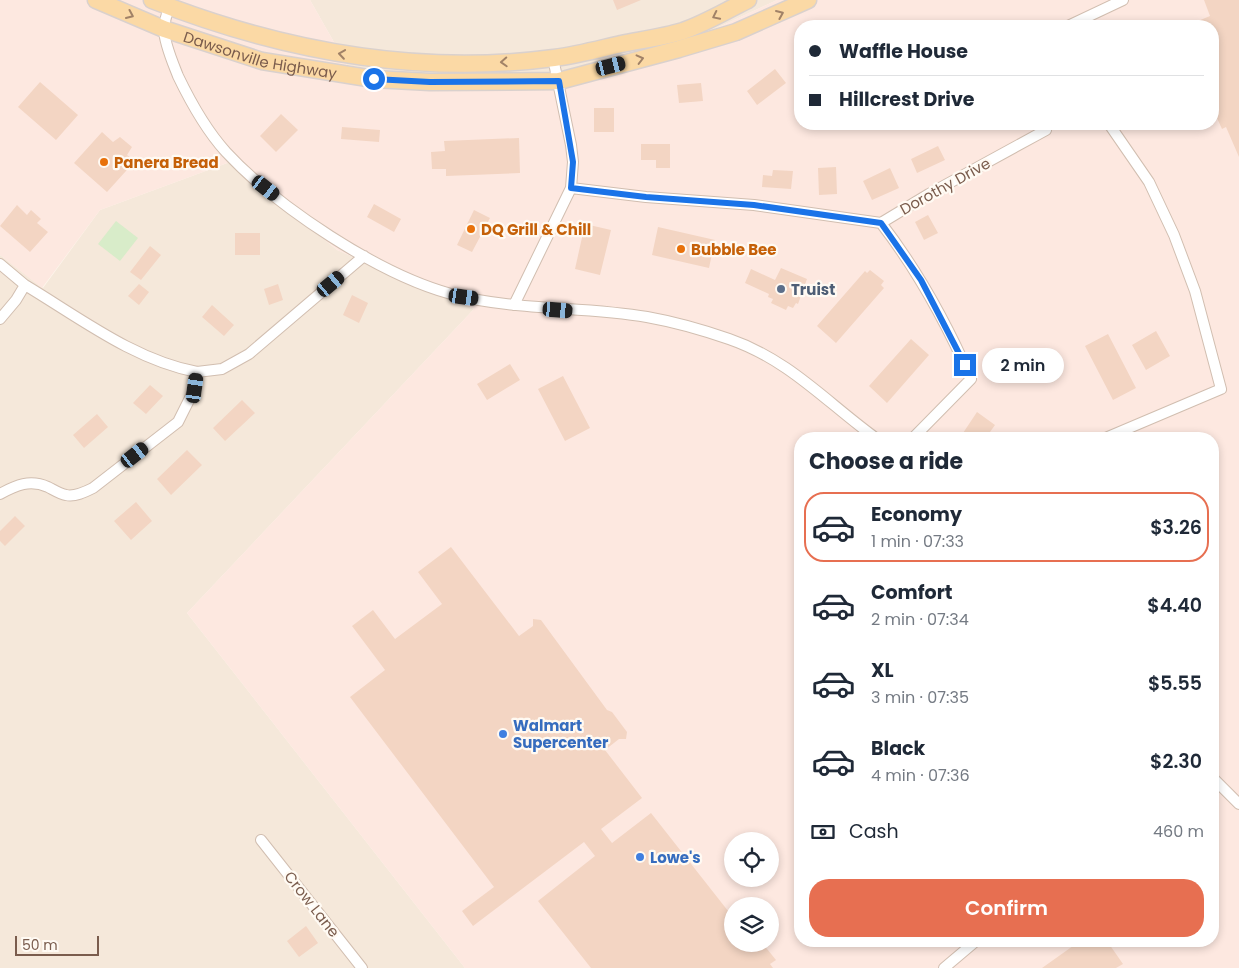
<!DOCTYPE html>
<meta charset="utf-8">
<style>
body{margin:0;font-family:Poppins,sans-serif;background:#f6f6f7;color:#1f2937;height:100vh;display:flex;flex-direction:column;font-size:19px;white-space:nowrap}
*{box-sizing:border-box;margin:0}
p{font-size:16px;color:#747a83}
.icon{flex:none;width:28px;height:28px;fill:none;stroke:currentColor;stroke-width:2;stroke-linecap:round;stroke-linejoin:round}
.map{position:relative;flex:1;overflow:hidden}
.sheet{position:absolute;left:794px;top:432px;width:425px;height:515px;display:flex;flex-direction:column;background:#fff;border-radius:20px;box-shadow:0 2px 8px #0003}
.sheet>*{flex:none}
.banner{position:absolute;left:794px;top:20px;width:425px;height:110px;border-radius:20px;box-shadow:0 2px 8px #0003;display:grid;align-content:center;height:110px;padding:0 15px;background:#fff}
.buttons{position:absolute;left:724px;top:832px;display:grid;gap:10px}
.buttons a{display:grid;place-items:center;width:55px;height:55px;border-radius:50%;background:#fff;box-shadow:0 2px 8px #0003;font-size:25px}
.scale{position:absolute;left:15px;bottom:12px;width:84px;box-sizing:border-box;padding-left:5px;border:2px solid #7a5c4d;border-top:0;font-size:14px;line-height:18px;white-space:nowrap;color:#7a5c4d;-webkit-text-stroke:4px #fffaf3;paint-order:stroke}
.end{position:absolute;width:22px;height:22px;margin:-11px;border:6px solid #1a73e8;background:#fff;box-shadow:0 0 0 2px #fff}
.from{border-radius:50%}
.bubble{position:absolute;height:35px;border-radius:18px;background:#fff;box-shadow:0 2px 8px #0003;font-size:16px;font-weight:600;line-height:35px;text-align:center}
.car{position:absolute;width:15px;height:30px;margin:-15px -8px;border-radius:6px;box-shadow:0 0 4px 1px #0007;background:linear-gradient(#222 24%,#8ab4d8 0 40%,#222 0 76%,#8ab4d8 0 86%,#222 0)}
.banner b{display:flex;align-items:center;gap:18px;height:48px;font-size:19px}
.banner b+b{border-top:1px solid #e0e1e3}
.banner i{width:12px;height:12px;background:#1f2937}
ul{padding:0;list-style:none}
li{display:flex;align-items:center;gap:15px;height:70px;margin:0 10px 8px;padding:0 5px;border:2px solid transparent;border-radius:20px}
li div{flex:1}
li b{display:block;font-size:19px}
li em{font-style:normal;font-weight:600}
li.on{border-color:#e76f51}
li>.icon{width:45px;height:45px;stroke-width:1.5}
h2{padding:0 15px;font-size:22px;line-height:60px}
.pay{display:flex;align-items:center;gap:12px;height:55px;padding:0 15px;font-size:19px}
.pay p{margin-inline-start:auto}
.button{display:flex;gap:10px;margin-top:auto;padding:10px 15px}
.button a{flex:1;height:58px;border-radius:20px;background:#e76f51;color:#fff;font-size:20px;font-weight:600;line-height:58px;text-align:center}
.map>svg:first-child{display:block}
.residential{fill:#f5e8da}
.commercial{fill:#fde8e0;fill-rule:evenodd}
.green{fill:#d8ecc9}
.building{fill:#f3d5c3}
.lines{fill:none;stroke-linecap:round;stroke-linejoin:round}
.street-casing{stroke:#d1beb0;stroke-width:12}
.primary-casing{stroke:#dad1cd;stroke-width:19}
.street{stroke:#fff;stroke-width:10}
.primary{stroke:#fbd9a5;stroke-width:16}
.oneway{stroke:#a18267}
.route{stroke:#1a73e8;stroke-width:6}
.food-dot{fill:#e8710a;stroke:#fffaf3;stroke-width:2}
.service-dot{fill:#5c6f8a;stroke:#fffaf3;stroke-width:2}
.shop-dot{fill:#3f7fe0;stroke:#fffaf3;stroke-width:2}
.labels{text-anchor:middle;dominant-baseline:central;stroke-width:4.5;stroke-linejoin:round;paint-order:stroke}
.street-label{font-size:15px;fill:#7a5c4d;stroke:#fffaf3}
.food-label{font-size:15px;font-weight:bold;fill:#c56008;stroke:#fffaf3;text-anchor:start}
.service-label{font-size:15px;font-weight:bold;fill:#4e5e75;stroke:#fffaf3;text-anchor:start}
.shop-label{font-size:15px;font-weight:bold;fill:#366cbe;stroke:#fffaf3;text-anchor:start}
</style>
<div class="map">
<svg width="1239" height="968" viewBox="0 0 1239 968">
<rect width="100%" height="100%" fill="#fdf6ec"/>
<path class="residential" d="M310,0H777L659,55L527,76H413L347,65Z
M230,162L337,250L474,309L187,613L465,968H0V255L43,288L100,210Z"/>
<path class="commercial" d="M0,0H310L347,65L413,76H527L659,55L777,0H1239V968H465L187,613L474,309L337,250L230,162L100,210L42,288L0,255ZM800,26H1212V124H800ZM800,439H1212V941H800ZM732,841H770V879H732ZM732,906H770V944H732Z"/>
<path class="green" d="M116,221L138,238L120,261L98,244Z"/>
<path class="building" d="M613,0H641L617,10Z
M1204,0H1239V157L1226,127L1222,129L1212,107V26H1186L1210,16Z
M775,69L786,83L757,105L747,91Z
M40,82L78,115L56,140L18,107Z
M701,83L703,101L679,103L677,85Z
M594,108H614V132H594Z
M281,114L298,130L276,152L260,136Z
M342,127L380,130L379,142L341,139Z
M102,132L113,142L120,137L132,147L127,155L135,161L107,192L74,163Z
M519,138L520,173L446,176V169H432L431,152L445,151L444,141Z
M641,144H670V168H656V160H641Z
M938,146L945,160L917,173L911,159Z
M836,167L837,194L819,195L818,168Z
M890,168L899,188L872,200L863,181Z
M773,170L793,171L791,189L762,187L763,175L772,176Z
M374,204L401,219L394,232L367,217Z
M17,205L27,215L31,210L41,219L37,223L48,232L30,252L0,226Z
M474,210L490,218L472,252L457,245Z
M928,215L938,233L924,240L915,222Z
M585,224L611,230L600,275L575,269Z
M658,227L715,240L709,268L652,255Z
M235,233H260V255H235Z
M150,246L161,255L141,280L130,272Z
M781,268L807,279L798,304L796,303L793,308L788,306L786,310L771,303L773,299L768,297L769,294L745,283L751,269L775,280Z
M870,270L884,281L881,285L884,288L836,343L817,326L865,271L867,273Z
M139,284L149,292L139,305L128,296Z
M278,284L283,300L269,305L264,289Z
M352,295L368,303L359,323L343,315Z
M212,305L234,325L224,336L202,317Z
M1156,331L1170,356L1146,370L1132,345Z
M1108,334L1136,388L1113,400L1085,346Z
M911,339L929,355L887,403L869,386Z
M510,364L520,380L487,400L477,384Z
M563,376L590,428L565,441L538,389Z
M150,385L163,396L146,414L133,403Z
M242,400L255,413L225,441L213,428Z
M977,412L995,425L985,439H959Z
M97,414L108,427L84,448L73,435Z
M187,450L202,465L171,495L157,479Z
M136,502L152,521L131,540L114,521Z
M15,516L25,526L5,546L0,541V531Z
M451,547L519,636L533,626V619L541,620L607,710L612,712L627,732L626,739H619L605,750L642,798L601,829L612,843L651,813L732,916V944H754L758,948L763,944L776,960L770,964L773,968H591L538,901L595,856L584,842L473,926L462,911L494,887L350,697L385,670L352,626L373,610L395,639L442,604L418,572Z
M306,926L318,943L299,957L287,941Z
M1080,941H1107L1123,964L1116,968H1042Z"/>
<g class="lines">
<defs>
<path id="street" d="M169,7C167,14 164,22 164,29C164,43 173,63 178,76C191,103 206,130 226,152C277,207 378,274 451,294C515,311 582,306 647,317C675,322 703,330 729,339C790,360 827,403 877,439
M1068,26L1123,0
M571,188L646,197L754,205L881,223L929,194L1046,130
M881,223C918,271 947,324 971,379L912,439
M0,264L25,285L16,300L0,319
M25,285C80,318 134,360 197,372
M514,305L571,188L573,162L571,145L553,58
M1103,439L1221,389L1195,291L1174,235L1149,182L1109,124
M0,494C16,485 30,479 48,487C54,490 60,494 66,495C75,497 85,492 93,488L178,422L195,388L197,372L222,369L249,354L364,256
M1212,777L1239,804
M261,840L362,968
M944,968L976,941"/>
<g id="primary">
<path id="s1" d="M96,0L164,29L262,61L374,79L430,82L559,81L679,49L736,32L808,0"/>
<path d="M152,0C279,50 417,76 554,58C577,55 599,49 621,44C641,40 664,37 683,31C706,23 727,10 748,0"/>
</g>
</defs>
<use href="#street" class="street-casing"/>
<use href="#primary" class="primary-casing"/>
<use href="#street" class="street"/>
<use href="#primary" class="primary"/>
</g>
<defs><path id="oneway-chevron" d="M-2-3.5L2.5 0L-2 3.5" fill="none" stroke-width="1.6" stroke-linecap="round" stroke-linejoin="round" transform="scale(1.25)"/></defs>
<g class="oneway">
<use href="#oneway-chevron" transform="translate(780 14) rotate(-23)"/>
<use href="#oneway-chevron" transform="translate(130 15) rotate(24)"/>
<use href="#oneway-chevron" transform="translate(716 16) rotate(154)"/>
<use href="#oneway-chevron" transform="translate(342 54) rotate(-172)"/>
<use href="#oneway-chevron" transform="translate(640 59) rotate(-14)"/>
<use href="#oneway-chevron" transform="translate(504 62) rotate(177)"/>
</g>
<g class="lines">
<path class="route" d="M374,79L430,82L559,81L573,162L571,188L646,197L754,205L881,223L921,280L965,365"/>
</g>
<g class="food-dot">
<circle cx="104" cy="162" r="5"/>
<circle cx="471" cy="229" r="5"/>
<circle cx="681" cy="249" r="5"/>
</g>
<circle class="service-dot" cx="781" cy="289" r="5"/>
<g class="shop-dot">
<circle cx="503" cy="734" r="5"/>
<circle cx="640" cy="857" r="5"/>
</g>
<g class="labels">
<g class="street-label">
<text stroke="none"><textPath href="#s1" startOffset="174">Dawsonville Highway</textPath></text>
<text transform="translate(945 186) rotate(-29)">Dorothy Drive</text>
<text transform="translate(312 904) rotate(52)">Crow Lane</text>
</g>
<g class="food-label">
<text x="114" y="162">Panera Bread</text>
<text x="481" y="229">DQ Grill &amp; Chill</text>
<text x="691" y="249">Bubble Bee</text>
</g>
<g class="service-label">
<text x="791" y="289">Truist</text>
</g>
<g class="shop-label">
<text x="513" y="725">Walmart<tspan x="513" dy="17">Supercenter</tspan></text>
<text x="650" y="857">Lowe's</text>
</g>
</g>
</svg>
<div class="buttons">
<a><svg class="icon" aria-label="locate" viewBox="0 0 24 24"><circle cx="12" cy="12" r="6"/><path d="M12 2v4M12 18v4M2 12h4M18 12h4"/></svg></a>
<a><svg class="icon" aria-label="layers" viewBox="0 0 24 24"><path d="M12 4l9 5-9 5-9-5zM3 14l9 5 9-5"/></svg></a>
</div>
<div class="scale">50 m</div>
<i class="end from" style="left:374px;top:79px"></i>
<i class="end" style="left:965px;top:365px"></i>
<div class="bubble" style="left:982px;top:348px;width:82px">2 min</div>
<i class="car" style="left:611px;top:66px;rotate:76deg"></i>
<i class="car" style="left:266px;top:188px;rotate:128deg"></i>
<i class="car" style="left:331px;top:284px;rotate:50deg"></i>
<i class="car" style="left:464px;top:297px;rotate:98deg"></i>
<i class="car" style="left:558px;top:310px;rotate:95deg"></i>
<i class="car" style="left:195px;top:388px;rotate:8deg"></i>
<i class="car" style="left:135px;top:455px;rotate:52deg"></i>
<div class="banner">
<b><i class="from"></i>Waffle House</b>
<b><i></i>Hillcrest Drive</b>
</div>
<section class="sheet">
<h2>Choose a ride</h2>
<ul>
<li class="on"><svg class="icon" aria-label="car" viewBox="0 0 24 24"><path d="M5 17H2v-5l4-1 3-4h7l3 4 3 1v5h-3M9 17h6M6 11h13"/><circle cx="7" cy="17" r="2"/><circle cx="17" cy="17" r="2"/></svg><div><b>Economy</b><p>1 min · 07:33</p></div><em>$3.26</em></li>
<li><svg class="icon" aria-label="car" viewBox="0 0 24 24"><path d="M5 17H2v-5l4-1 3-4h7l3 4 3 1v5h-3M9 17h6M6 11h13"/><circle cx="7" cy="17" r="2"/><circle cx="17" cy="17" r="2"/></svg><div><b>Comfort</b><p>2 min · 07:34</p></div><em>$4.40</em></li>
<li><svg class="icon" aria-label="car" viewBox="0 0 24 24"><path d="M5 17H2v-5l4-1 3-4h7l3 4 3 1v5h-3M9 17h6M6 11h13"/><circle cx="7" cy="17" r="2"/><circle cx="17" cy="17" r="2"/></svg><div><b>XL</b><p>3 min · 07:35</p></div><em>$5.55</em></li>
<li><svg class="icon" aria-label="car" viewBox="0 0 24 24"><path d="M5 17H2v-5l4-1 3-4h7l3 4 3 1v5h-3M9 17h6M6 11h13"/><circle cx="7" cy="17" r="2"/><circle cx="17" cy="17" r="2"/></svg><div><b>Black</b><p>4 min · 07:36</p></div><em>$2.30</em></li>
</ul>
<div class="pay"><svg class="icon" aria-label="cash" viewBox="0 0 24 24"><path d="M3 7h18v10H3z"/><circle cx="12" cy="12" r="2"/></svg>Cash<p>460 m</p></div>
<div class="button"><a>Confirm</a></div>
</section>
</div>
